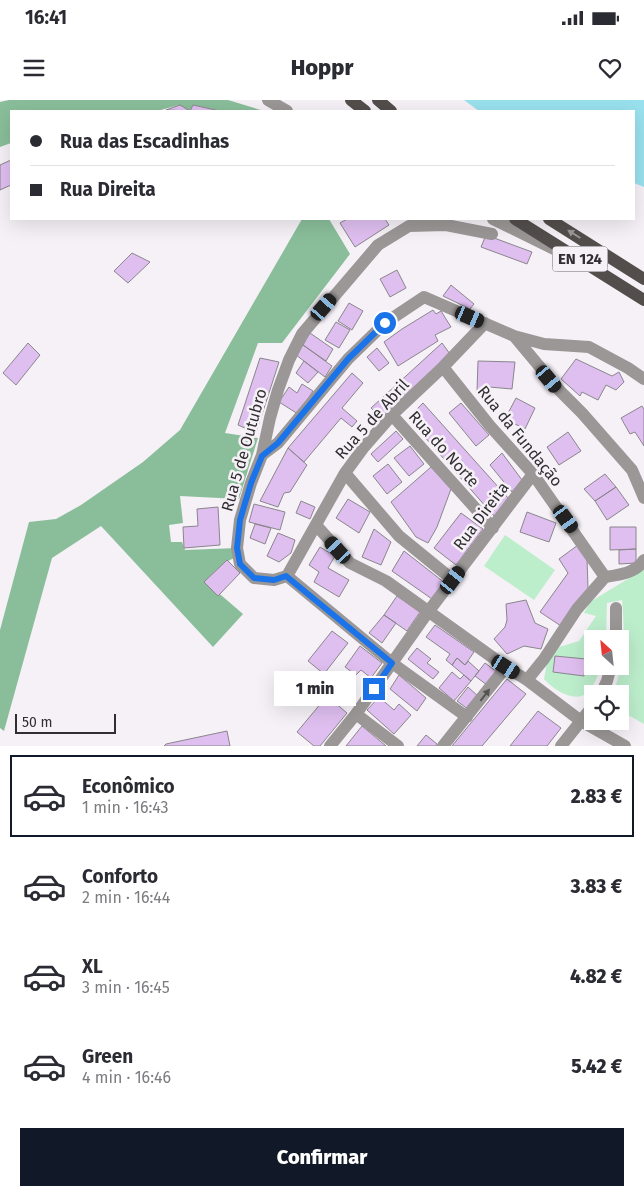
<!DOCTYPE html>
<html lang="pt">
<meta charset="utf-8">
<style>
body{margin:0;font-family:"Fira Sans",sans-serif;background:#f7f7f7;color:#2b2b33;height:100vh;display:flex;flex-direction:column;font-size:19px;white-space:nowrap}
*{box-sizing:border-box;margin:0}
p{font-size:16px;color:#7c7c81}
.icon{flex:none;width:28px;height:28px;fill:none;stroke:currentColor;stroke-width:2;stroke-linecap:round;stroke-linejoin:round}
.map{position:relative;height:646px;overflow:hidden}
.panel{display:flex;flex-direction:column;background:#fff;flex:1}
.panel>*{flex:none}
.banner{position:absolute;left:10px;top:10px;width:625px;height:110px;border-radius:0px;box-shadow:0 5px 20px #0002;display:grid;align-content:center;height:110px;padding:0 20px;background:#fff}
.needle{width:32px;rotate:333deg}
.tools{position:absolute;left:584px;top:530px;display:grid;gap:10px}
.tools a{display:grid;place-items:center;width:45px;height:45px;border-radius:0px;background:#fff;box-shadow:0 5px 20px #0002;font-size:25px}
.scale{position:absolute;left:15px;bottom:12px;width:101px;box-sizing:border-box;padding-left:5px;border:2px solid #302e31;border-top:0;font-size:14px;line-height:18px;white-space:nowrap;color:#302e31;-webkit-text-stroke:4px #f5f1f7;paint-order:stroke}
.end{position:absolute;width:22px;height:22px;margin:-11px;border:6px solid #1a73e8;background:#fff;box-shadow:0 0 0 2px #fff}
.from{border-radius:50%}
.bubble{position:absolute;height:35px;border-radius:0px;background:#fff;box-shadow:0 5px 20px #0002;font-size:16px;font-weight:800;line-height:35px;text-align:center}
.car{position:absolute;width:15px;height:30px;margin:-15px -8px;border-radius:6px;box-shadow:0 0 4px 1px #0007;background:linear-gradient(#222 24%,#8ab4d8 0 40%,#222 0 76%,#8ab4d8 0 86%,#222 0)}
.banner b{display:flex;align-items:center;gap:18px;height:48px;font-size:19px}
.banner b+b{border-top:1px solid #e1e1e2}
.banner i{width:12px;height:12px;background:#2b2b33}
ul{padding:9px 0 0;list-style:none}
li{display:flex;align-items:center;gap:15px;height:82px;margin:0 10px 8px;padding:0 10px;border:2px solid transparent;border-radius:0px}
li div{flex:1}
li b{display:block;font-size:19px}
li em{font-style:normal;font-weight:800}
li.current{border-color:#111827}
li>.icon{width:45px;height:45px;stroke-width:1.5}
.button{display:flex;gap:10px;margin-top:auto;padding:10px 20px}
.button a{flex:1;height:58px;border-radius:0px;background:#111827;color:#fff;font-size:20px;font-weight:800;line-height:58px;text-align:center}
.status{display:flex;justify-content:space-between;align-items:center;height:35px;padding:0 25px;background:#fff;direction:ltr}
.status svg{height:14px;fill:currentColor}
header{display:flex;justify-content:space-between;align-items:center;height:65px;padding:0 20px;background:#fff;font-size:22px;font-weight:800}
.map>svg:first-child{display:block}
.green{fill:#bdeecc}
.forest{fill:#8abe9a}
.water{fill:#99e1ee}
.building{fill:#dfbff0;stroke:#8a868c}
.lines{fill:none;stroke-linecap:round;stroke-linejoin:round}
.minor{stroke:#9a9796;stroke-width:12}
.primary{stroke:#534e4c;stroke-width:12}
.oneway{fill:#9c9799}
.oneway2{fill:#555354}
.route{stroke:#1a73e8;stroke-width:6}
.labels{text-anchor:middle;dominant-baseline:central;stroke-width:5;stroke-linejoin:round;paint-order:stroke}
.shield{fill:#f5f1f7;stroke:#6b686c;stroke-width:1}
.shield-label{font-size:15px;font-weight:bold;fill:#302e31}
.street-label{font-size:16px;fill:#302e31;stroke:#f5f1f7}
</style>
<div class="status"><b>16:41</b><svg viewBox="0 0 49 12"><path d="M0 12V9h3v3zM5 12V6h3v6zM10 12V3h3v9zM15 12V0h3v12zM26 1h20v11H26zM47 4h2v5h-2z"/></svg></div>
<header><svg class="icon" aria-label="menu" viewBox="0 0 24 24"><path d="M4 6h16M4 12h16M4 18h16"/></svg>Hoppr<svg class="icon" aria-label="heart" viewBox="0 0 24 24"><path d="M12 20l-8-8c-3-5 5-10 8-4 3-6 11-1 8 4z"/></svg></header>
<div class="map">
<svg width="644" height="646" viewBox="0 0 644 646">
<rect width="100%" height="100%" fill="#f5f1f7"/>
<path class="green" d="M505,435L555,470L534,500L484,466Z
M644,469V624L630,616L620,618V594H613C625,560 625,536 622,500L607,503L606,539H592V566H601C598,574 596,582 591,588C579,607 555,591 544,579L547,563L559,547L579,541L596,516L584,513L590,502Z"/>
<path class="forest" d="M9,0H228L264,11H220L194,5L190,11L179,5L157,11H11V43L0,47V2Z
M302,119H329L350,154L282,243H258L225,333L258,338L239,399L180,396L183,423L169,425L171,442H182L185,450L237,448L234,458L224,463L207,483L243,514L213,547L101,426L52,458L4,631L0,628V530L29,422L56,419L81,405L143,362L180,330Z"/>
<path class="water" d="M464,0H644V87L634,83V11H479Z"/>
<path class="building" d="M180,5L190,11L166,10Z
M193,5L220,11H190Z
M11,60V85L0,90V65Z
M347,119H385L389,125L355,147L340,123Z
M486,135L532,152L527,164L481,147Z
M132,153L150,162L128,183L114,171Z
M397,170L406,188L390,197L380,179Z
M451,185L474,204L470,209L443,196Z
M349,203L363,211L352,230L338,221Z
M433,210L436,214L441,211L451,227L435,235L438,241L398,266L384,242L402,229Z
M336,222L350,230L339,248L325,240Z
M310,233L333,249L326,261L303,245Z
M28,243L40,255L16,285L3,273Z
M442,243L450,254L382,319L371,308Z
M303,245L332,266L325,277L296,255Z
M377,248L389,263L379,271L367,257Z
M260,258L279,262L256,333L238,325Z
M576,259L612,276L619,272L624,282L616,290L606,285L598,300L582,292L580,296L561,279Z
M304,261L318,272L308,283L296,273Z
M478,261L515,262L512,289L489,287L487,292L477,291Z
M352,273L363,283L342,308L357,321L352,327L341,318L304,362L288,348Z
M302,284L313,291L298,314L279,302L289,287L297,293Z
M516,298L535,308L525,329L505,319Z
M423,303L509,399L494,416L408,318Z
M461,303L489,335L476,346L449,313Z
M642,306L644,309V346L635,332L630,334L621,318Z
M396,331L403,339L378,362L371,354Z
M568,332L581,351L559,365L547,347Z
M410,346L424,364L409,376L394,358Z
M288,348L307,365L290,392L284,393L278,407L260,401Z
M502,353L522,380L512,392L490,365Z
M388,364L402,382L387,394L373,376Z
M431,367L451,389L437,427L428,443L416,437L391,402Z
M605,374L616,387L595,401L584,389Z
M616,387L629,405L607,420L595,401Z
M348,399L370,412L359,433L336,418Z
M301,401L315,407L310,419L296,413Z
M254,404L285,412L280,430L249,422Z
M218,407L220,445L184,448L183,427L198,426L197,409Z
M527,412L556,423L549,442L520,432Z
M461,413L483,429L456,465L434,448Z
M255,424L271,428L265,444L250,438Z
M610,427H636V449L610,450Z
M374,429L391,442L381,465L362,457Z
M278,433L295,440L291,453L279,462L267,456Z
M578,445L587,458L588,489L561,526L540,512L568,473L559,459Z
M320,447L335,456L328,468L349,480L339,497L314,482L319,472L309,465Z
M636,449V463L619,464V450Z
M404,451L445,483L432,499L392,471Z
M227,460L240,473L218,496L204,482Z
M397,496L420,512L407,531L384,515Z
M526,500L535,523L548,529L541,549L524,546L507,554L494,539L505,527L507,520L506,504Z
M384,515L396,523L382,543L369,533Z
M435,525L474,552L465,565L457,558L452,565L446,560L450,554L426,537Z
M332,531L348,543L324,574L308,561Z
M360,546L382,563L371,578L361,570L356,575L345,567Z
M417,548L431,559L427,563L439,572L433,579L408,559Z
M555,556L586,559L584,576L553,572Z
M457,558L465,565L468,561L479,571L471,581L452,565Z
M485,563L497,572L487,585L475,576Z
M452,572L460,579L464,575L471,581L454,601L439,588Z
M399,575L426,598L417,611L390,589Z
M507,579L526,594L482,646H452Z
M468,587L479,597L469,610L457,601Z
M327,596L347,613L320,646H314L297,632Z
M379,597L394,610L399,604L411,615L394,634L367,610Z
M538,611L561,628L547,646H510Z
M362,626L386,646H346Z
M227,631L230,646H164L166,644Z
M426,635L437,644L436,646H417Z"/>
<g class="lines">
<path class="minor" d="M268,0L287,11
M493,119L558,151
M514,236L560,291L582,313L632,370L644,398
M443,267L490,326L533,374L605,477
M392,315L493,428
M262,355L278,343L348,259L385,223L424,197L514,236L544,244L589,247L628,268L644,279
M345,373L399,436L453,480
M316,425L350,463L386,481L506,567L527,580L581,621L625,646
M287,476L345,373L364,347L392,315L443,267L485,223
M616,539V508
M527,580L544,559L577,509L605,477C619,475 636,473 644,460
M601,594L607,581L611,566
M356,614L398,646
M467,617L392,563L287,476L274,480L254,478L240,464L237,448L240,420L251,383L262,355L270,318L278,290L289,260L302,234L378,145L409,126L446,125L492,134
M330,646L356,614L428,512L533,374
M443,646L506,567
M561,646L592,607"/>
<path class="primary" d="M351,0L365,11
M378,0L391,11
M515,119L644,200
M549,119L644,179"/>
</g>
<defs><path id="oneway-solid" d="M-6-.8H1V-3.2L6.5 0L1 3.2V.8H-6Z" transform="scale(1.25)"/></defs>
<use class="oneway" href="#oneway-solid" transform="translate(574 134) rotate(-148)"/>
<use class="oneway2" href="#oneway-solid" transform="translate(485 595) rotate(-52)"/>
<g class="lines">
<path class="route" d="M374,589L392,563L286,476L274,480L254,478L240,464L237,448L240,420L251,383L262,356L278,343L348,259L385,223"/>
</g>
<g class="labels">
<rect class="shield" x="552.5" y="146.5" width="55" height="25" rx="4"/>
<g class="shield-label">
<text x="580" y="159">EN 124</text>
</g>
<g class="street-label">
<text transform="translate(372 319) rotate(-48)">Rua 5 de Abril</text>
<text transform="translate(520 336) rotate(51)">Rua da Fundação</text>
<text transform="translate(444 349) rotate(48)">Rua do Norte</text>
<text transform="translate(244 350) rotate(-74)">Rua 5 de Outubro</text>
<text transform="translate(481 416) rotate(-53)">Rua Direita</text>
</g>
</g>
</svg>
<div class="tools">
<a><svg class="needle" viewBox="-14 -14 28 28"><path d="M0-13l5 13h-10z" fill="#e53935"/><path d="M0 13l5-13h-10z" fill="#7c7c81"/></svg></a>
<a><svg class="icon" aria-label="locate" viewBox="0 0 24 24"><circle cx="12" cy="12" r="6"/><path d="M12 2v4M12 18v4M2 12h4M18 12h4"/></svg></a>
</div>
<div class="scale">50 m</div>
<i class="end from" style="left:385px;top:223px"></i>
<i class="end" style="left:374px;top:589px"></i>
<div class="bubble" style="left:274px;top:571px;width:82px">1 min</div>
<i class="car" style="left:324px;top:207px;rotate:41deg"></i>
<i class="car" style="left:470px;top:217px;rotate:113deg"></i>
<i class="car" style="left:549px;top:279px;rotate:140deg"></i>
<i class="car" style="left:566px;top:419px;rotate:144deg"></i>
<i class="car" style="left:338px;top:450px;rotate:318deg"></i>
<i class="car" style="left:453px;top:480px;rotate:37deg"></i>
<i class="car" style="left:506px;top:567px;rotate:122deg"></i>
<div class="banner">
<b><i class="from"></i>Rua das Escadinhas</b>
<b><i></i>Rua Direita</b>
</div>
</div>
<section class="panel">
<ul>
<li class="current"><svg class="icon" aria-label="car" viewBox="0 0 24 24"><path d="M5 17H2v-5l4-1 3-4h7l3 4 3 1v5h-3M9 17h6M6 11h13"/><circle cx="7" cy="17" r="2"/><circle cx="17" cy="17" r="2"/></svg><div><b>Econômico</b><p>1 min · 16:43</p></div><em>2.83 €</em></li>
<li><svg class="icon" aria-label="car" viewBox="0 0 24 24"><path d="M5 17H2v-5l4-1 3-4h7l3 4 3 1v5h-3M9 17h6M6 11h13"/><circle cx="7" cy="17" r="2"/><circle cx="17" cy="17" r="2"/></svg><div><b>Conforto</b><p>2 min · 16:44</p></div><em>3.83 €</em></li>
<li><svg class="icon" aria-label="car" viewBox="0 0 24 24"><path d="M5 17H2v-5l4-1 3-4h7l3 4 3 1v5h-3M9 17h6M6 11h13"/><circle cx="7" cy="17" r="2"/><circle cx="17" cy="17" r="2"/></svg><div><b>XL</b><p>3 min · 16:45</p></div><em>4.82 €</em></li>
<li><svg class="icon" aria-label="car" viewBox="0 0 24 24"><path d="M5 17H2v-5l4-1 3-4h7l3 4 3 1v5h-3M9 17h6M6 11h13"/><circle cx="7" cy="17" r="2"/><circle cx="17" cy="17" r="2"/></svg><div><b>Green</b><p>4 min · 16:46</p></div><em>5.42 €</em></li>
</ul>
<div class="button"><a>Confirmar</a></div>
</section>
